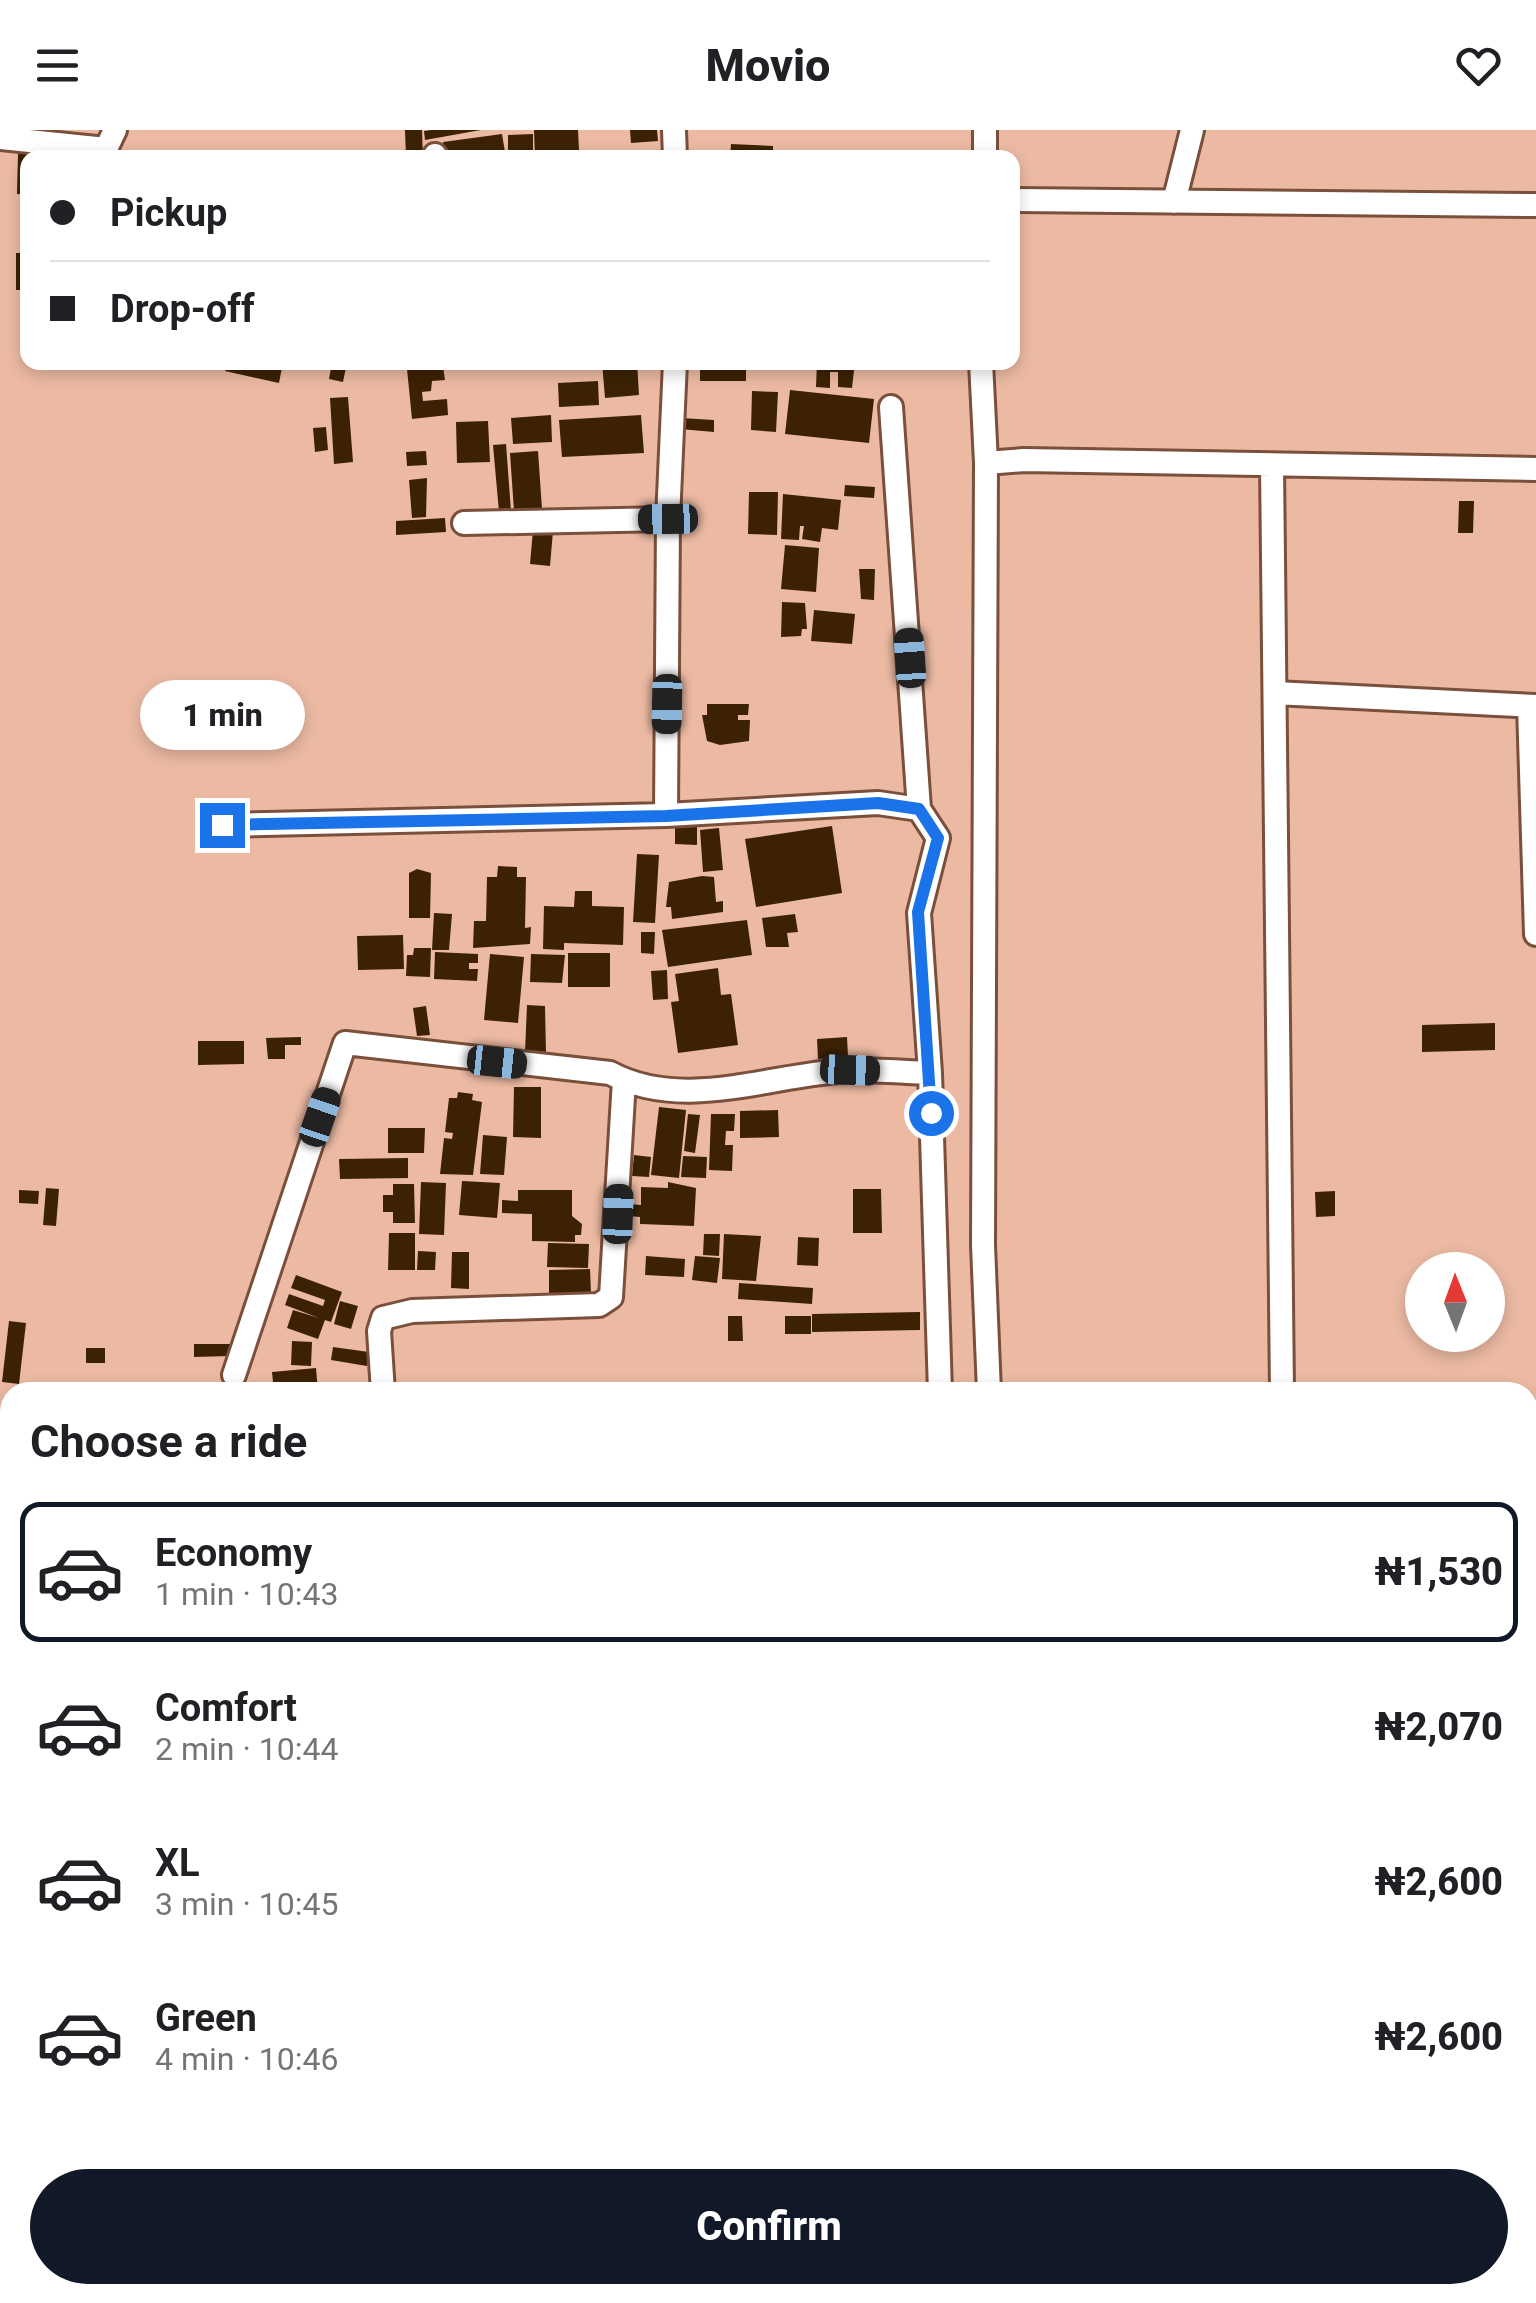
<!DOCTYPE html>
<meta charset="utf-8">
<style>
body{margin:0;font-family:Roboto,sans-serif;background:#f6f6f6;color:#202124;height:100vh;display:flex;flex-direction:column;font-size:38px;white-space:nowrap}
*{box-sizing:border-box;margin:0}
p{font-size:32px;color:#757577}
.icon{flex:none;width:55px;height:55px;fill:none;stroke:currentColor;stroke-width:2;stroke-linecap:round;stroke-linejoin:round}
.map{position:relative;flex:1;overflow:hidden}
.side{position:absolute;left:0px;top:1252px;width:1538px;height:922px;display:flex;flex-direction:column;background:#fff;border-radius:30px 30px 0 0;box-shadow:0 5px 15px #0003}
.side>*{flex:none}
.hud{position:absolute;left:20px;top:20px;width:1000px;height:220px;border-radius:20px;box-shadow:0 5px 15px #0003;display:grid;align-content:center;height:220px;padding:0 30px;background:#fff}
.needle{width:65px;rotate:359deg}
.tools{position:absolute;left:1405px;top:1122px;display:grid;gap:20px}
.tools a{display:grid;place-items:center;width:100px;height:100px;border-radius:50%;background:#fff;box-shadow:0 5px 15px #0003;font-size:50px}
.end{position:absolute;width:45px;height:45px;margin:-22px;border:12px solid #1a73e8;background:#fff;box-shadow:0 0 0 5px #fff}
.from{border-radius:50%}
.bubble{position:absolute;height:70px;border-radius:35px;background:#fff;box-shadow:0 5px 15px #0003;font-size:32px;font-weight:800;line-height:70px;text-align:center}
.car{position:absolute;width:30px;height:60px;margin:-30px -15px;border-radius:12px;box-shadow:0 0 8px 2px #0007;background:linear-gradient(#222 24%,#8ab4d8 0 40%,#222 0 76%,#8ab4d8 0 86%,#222 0)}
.hud b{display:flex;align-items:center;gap:35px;height:95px;font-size:38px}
.hud b+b{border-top:2px solid #e0e0e0}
.hud i{width:25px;height:25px;background:#202124}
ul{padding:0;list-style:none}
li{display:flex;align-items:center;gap:30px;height:140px;margin:0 20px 15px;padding:0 10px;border:5px solid transparent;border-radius:20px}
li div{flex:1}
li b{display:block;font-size:38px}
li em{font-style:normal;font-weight:800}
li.selected{border-color:#111827}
li>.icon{width:90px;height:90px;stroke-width:1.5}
h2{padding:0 30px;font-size:45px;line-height:120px}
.cta{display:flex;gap:20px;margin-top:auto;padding:20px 30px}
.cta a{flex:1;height:115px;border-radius:60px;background:#111827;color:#fff;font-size:40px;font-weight:800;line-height:115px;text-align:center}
header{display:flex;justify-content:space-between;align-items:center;height:130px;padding:0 30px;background:#fff;font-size:45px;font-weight:800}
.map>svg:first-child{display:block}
.building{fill:#3c2203}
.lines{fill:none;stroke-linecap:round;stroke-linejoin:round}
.minor-casing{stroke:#7a4f3b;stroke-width:28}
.minor{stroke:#fff;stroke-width:22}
.route{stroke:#1a73e8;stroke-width:12}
</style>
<header><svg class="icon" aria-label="menu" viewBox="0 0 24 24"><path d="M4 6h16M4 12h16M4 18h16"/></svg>Movio<svg class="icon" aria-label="heart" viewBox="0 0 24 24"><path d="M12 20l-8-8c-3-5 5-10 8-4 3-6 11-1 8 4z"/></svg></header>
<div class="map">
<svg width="1536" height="2173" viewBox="0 0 1536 2173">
<rect width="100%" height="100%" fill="#ecbaa3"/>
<path class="building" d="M405,0H422L423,28H406Z
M481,0L425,10L424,1L431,0Z
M534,0H578L579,20L560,21L561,28H535Z
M630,0H657L658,11L631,13Z
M502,4L506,28H445L443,12Z
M533,4V28H508V5Z
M731,14L773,16V28H730Z
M18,24H42L28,28V64H17Z
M16,123H28V160H16Z
M227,232H279L282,237L279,253L225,241Z
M332,232H347L343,252L329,249Z
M602,232H637L639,265L605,268Z
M700,232H746V251H700Z
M817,232H855L852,258L838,257V242H830V258L816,257Z
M443,236L445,250L432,251L431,261L422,262L423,271L447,269L448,285L412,289L407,239Z
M598,251L599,275L559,277L558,253Z
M790,260L874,269L869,313L785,304Z
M752,261L778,262L776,302L751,300Z
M348,267L353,332L334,334L330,268Z
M551,285L552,312L513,314L511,288Z
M641,285L644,323L562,327L559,290Z
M681,288L714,290V302L680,299Z
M488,291L490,332L457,333L456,292Z
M326,297L328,320L315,322L313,298Z
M506,314L511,381L499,382L493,315Z
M426,321L427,335L407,336L406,322Z
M538,321L542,379L514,381L510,323Z
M427,348L426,387L412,388L409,350Z
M845,355L875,357L874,368L844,366Z
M749,362H778L777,405L748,404Z
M783,364L841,370L838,400L822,398L820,412L802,409L804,396H800L799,410L781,409Z
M1459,371H1474L1473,403H1458Z
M445,388L446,402L396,405V391Z
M533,400L553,401L550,436L530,434Z
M785,415L819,418L816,462L781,459Z
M859,439H875L874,470L861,469Z
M782,472L805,473L807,499H802L801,506L781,507Z
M814,480L855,484L852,514L811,511Z
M707,574H749L748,585H738V590H750L749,611L720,615L707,611L702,585H707Z
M832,696L842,763L756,777L745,709Z
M675,697H697V715L675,714Z
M719,698L723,740L703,742L700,700Z
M637,724L659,725L655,793L633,792Z
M498,736L517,737V747H526L525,798L531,797L530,814L473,818L474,791H486L487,747H497Z
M417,739L431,743L430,788H409V743Z
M702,746L714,747L716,772L723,771V782L672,789L671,777H666L669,752Z
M575,761H592V776L624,777L623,815L564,813V820L543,819L544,776L574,777Z
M434,783L452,784L449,820H432Z
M795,784L798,802L787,803L789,817H766L762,788Z
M747,790L752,825L668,837L662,800Z
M641,802H655L654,824L641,823Z
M403,805L404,839L358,840L357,806Z
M414,818H431L430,847L406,846L407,825H413Z
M435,822L478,824V833H469V839H478L477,851L434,849Z
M568,823H610V857H568Z
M490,824L524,827L518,893L484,890Z
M531,824L565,825L562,853L530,852Z
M718,838L721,865L731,864L738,915L678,923L671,872L679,871L675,844Z
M667,840L668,869L653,870L651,841Z
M527,875L545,876L546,923L525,922Z
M426,876L430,905L417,906L413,878Z
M1495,893V920L1422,922V895Z
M301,907V915H285V929H268L266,908Z
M847,907L848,927L818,929L817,909Z
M198,911H244V934L198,935Z
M514,957H541V1008L513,1007Z
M458,962L473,964L472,970L482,972L473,1045L440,1044L444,1008L452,1009L453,1003L445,1002L449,968H457Z
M659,977L686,980L679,1048L651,1045Z
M778,980L779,1007L740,1008V981Z
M688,984L700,985L695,1023L684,1021Z
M711,984H735L734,1001H726L725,1015H733L732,1041L709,1040Z
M388,998H425L424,1023H388Z
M483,1005L507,1007L504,1045L480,1044Z
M634,1025L651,1027L649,1047L632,1046Z
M683,1026L707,1027L706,1048L681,1047Z
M408,1028V1048L340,1049L339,1029Z
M462,1051L500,1053L497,1088L459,1085Z
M421,1052L446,1053L444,1105L419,1104Z
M668,1052L696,1058L694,1096L640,1094V1087L627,1086L628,1074L641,1075V1057L668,1058Z
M393,1054H414L415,1093H393V1082H383V1065H393Z
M46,1058L59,1059L56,1096L43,1095Z
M853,1059H881L882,1103H853Z
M19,1060L39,1061L38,1074L19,1073Z
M518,1060H572V1086L582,1094L581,1105H575V1112L532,1111V1084L502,1083V1070L518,1071Z
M1335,1061V1086L1316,1087L1315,1062Z
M389,1103H415V1140H388Z
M704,1104H720L719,1126L703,1125Z
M724,1104L761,1106L756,1151L722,1149Z
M798,1107L819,1108L818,1136L797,1135Z
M548,1113L589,1114L588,1138L547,1137Z
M418,1121L436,1122L435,1140H417Z
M452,1122H469V1159L451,1158Z
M646,1126L685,1129L684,1147L645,1145Z
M695,1126L720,1128L717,1153L692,1150Z
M590,1139L591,1164H549V1140Z
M296,1145L342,1162L331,1192L325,1190L318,1209L287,1198L293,1180L319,1188L285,1175L289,1164L323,1176L325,1170L291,1158Z
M739,1153L813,1158L812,1174L738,1169Z
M340,1171L358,1176L351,1199L334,1194Z
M920,1182V1200L812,1202V1184Z
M728,1186H742L743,1211H728Z
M785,1186H811V1204H785Z
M9,1191L26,1193L19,1254L2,1252Z
M292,1211L312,1212L311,1236L291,1235Z
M194,1214H230V1226L194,1227Z
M333,1217L369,1222L367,1236L331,1230Z
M86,1218H105V1233H86Z
M316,1238L318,1262H274L272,1242Z
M1530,1629H1536V1717H1529Z
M7,1826H10V1897L0,1896Z
M1528,1891H1536V1981L1528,1982Z
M2,1902L10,1903V1947L0,1946Z
M0,1967L10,1968L6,1999H0Z
M469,2165H538L537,2173H468Z
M769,2165V2173H728V2166Z
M835,2165H878L876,2173L835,2171Z
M930,2165H965L964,2173H929Z
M1161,2165H1204L1203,2173H1161Z"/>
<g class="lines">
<defs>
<path id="minor" d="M674,0L675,28
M0,8L106,19L115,0
M435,25V28
M985,28V0
M1012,70L1536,75
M1174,72L1192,0
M981,232L986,333L983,1115L989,1262
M891,277L919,679L938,708L919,783L930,943L940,1262
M986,333L1024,330L1536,339
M1272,335L1282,1262
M464,393L668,389
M1275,563L1536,576
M1529,576L1536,804
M666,685L668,389L675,232
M222,695L666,685L878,673L919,679
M234,1245L345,913L610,943C685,983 773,943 853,940C878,940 904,942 930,943
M383,1262L379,1201L383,1188L412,1181L599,1175L611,1167L624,950
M1528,1335H1536
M1528,1586H1536
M0,1801H10
M1528,1852H1536
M1528,2097H1536
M0,2115L10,2116
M378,2165L426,2173
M1314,2165V2173
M691,2173L692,2165
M907,2173L908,2165"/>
</defs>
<use href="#minor" class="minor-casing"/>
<use href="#minor" class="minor"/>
</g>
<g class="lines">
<path class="route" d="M222,695L666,686L878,673L919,679L938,708L918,782L931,983"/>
</g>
</svg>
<div class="tools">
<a><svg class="needle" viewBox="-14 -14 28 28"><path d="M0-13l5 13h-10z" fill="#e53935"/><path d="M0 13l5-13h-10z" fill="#757577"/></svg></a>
</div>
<i class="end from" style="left:931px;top:983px"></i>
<i class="end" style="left:222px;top:695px"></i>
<div class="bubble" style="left:140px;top:550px;width:165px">1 min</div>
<i class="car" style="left:668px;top:389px;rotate:269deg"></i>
<i class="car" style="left:910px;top:528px;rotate:356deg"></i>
<i class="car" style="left:667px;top:574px;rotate:181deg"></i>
<i class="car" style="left:497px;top:932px;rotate:96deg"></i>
<i class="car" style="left:850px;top:940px;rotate:92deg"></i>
<i class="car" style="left:320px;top:987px;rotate:19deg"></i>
<i class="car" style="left:618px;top:1084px;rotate:2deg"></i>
<div class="hud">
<b><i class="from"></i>Pickup</b>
<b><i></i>Drop-off</b>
</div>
<section class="side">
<h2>Choose a ride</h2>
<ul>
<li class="selected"><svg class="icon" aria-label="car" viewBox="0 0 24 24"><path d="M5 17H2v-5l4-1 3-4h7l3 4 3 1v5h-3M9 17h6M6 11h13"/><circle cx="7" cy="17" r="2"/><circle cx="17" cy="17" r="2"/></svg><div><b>Economy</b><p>1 min · 10:43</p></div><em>₦1,530</em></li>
<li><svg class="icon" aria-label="car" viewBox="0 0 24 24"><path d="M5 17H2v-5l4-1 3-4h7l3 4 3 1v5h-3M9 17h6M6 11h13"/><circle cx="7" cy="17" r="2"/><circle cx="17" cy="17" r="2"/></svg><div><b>Comfort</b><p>2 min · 10:44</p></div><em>₦2,070</em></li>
<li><svg class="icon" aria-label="car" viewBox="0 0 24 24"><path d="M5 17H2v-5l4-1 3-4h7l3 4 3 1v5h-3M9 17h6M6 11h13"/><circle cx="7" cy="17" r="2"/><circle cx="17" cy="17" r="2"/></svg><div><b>XL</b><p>3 min · 10:45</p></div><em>₦2,600</em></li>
<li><svg class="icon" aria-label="car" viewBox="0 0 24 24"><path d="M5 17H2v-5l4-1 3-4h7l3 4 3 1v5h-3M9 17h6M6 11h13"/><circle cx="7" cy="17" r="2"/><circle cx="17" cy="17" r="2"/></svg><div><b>Green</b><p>4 min · 10:46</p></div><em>₦2,600</em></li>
</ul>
<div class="cta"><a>Confirm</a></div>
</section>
</div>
